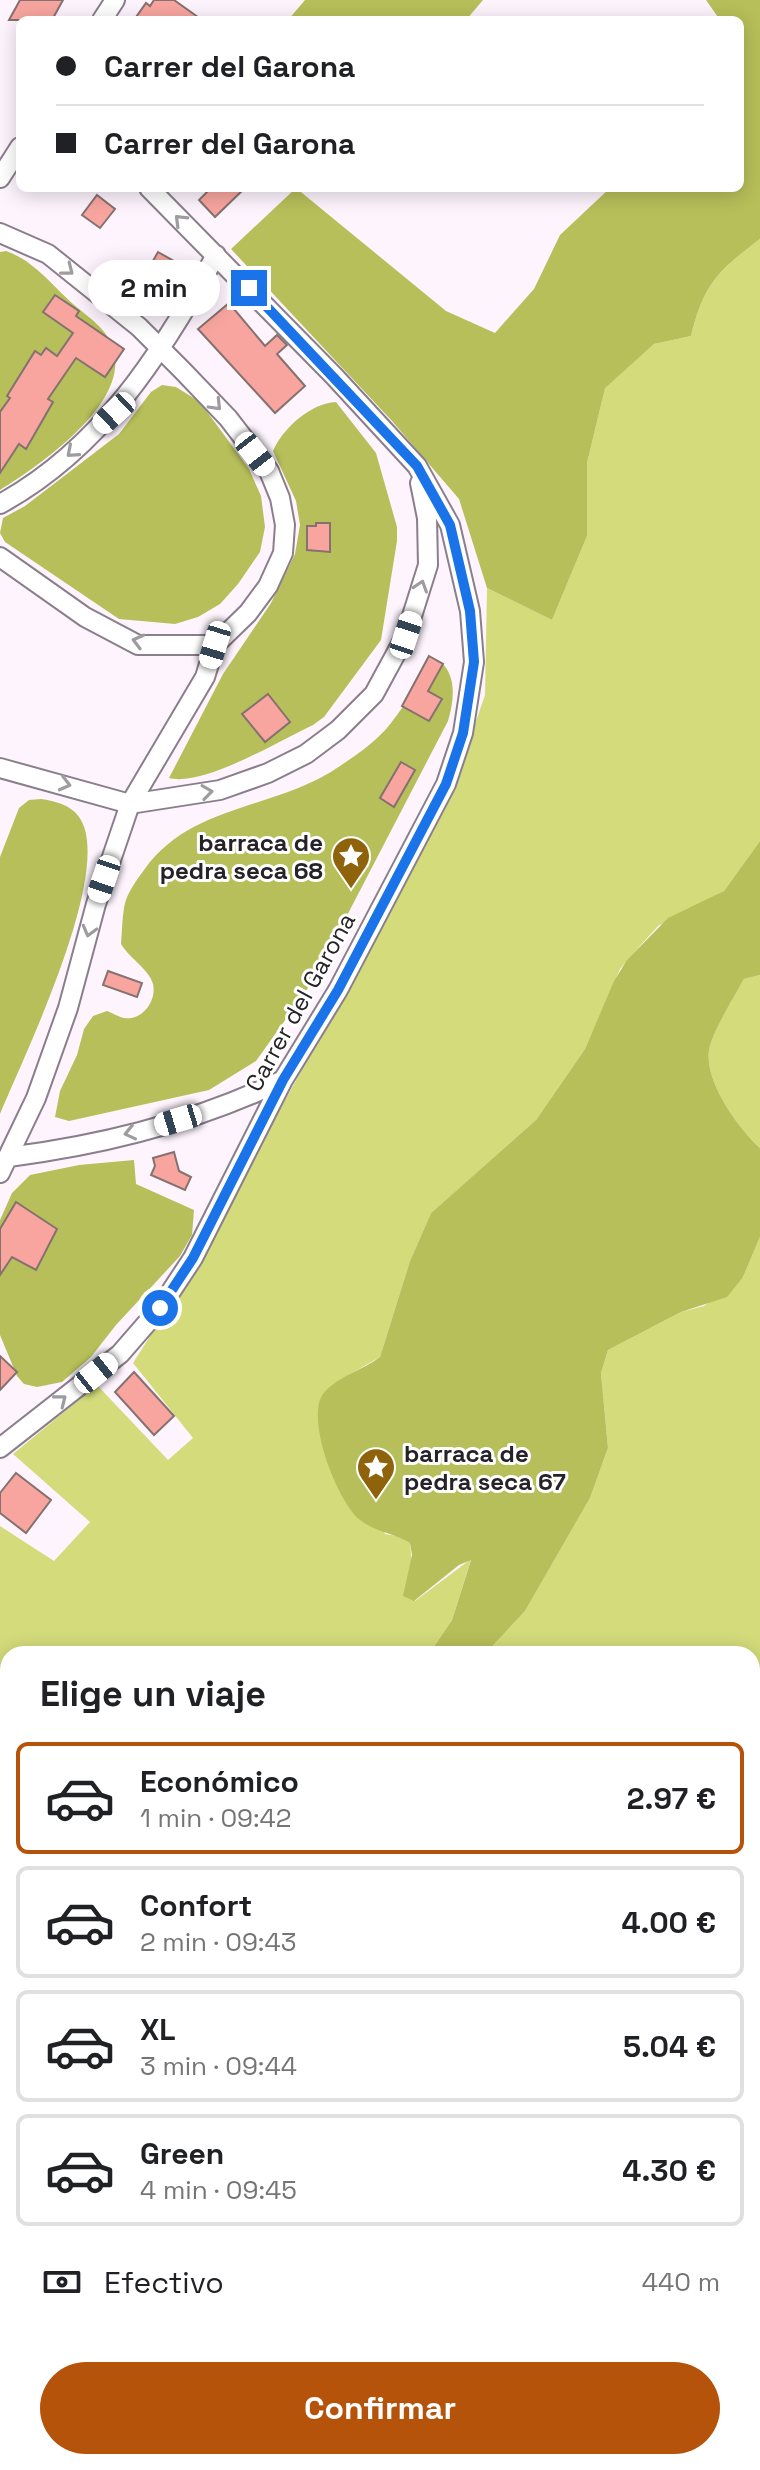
<!DOCTYPE html>
<html lang="es">
<meta charset="utf-8">
<style>
body{margin:0;font-family:"Space Grotesk",sans-serif;background:#f6f6f6;color:#202124;height:100vh;display:flex;flex-direction:column;font-size:30px;white-space:nowrap}
*{box-sizing:border-box;margin:0}
p{font-size:26px;color:#757577}
.icon{flex:none;width:44px;height:44px;fill:none;stroke:currentColor;stroke-width:2;stroke-linecap:round;stroke-linejoin:round}
.map{position:relative;flex:1;overflow:hidden}
.side{position:absolute;left:0px;top:1646px;width:760px;height:824px;display:flex;flex-direction:column;background:#fff;border-radius:24px 24px 0 0;box-shadow:0 4px 20px #0003}
.side>*{flex:none}
.guide{position:absolute;left:16px;top:16px;width:728px;height:176px;border-radius:12px;box-shadow:0 4px 20px #0003;display:grid;align-content:center;height:176px;padding:0 40px;background:#fff}
.end{position:absolute;width:36px;height:36px;margin:-18px;border:10px solid #1a73e8;background:#fff;box-shadow:0 0 0 4px #fff}
.from{border-radius:50%}
.bubble{position:absolute;height:56px;border-radius:28px;background:#fff;box-shadow:0 4px 20px #0003;font-size:26px;font-weight:600;line-height:56px;text-align:center}
.car{position:absolute;width:24px;height:48px;margin:-24px -12px;border-radius:10px;box-shadow:0 0 6px 2px #0007;background:linear-gradient(#fff 24%,#345 0 40%,#fff 0 76%,#345 0 86%,#fff 0)}
.guide b{display:flex;align-items:center;gap:28px;height:76px;font-size:30px}
.guide b+b{border-top:2px solid #e0e0e0}
.guide i{width:20px;height:20px;background:#202124}
ul{padding:0;list-style:none}
li{display:flex;align-items:center;gap:24px;height:112px;margin:0 16px 12px;padding:0 24px;border:4px solid #e0e0e0;border-radius:12px}
li div{flex:1}
li b{display:block;font-size:30px}
li em{font-style:normal;font-weight:600}
li.selected{border-color:#b45309}
li>.icon{width:72px;height:72px;stroke-width:1.5}
h2{padding:0 40px;font-size:36px;line-height:96px}
.pay{display:flex;align-items:center;gap:20px;height:88px;padding:0 40px;font-size:30px}
.pay p{margin-inline-start:auto}
.action{display:flex;gap:16px;margin-top:auto;padding:16px 40px}
.action a{flex:1;height:92px;border-radius:48px;background:#b45309;color:#fff;font-size:32px;font-weight:600;line-height:92px;text-align:center}
.map>svg:first-child{display:block}
.built{fill:#fce8fe}
.green{fill:#d3db7a}
.forest{fill:#b7bf5a}
.building{fill:#f8a59f;stroke:#85716f;stroke-width:2}
.lines{fill:none;stroke-linecap:round;stroke-linejoin:round}
.minor-casing{stroke:#8b7e8c;stroke-width:22}
.tertiary-casing{stroke:#8b7e8c;stroke-width:26}
.minor{stroke:#fff;stroke-width:18}
.tertiary{stroke:#fff;stroke-width:22}
.oneway{stroke:#9e9c9e}
.route{stroke:#1a73e8;stroke-width:10}
.labels{text-anchor:middle;dominant-baseline:central;stroke-width:6;stroke-linejoin:round;paint-order:stroke}
.poi-label{font-size:24px;font-weight:bold;fill:#272227;stroke:#fff;text-anchor:end}
.street-label{font-size:24px;fill:#272227;stroke:#fff}
</style>
<div class="map">
<svg width="760" height="2470" viewBox="0 0 760 2470">
<rect width="100%" height="100%" fill="#fdf4fd"/>
<path class="built" d="M752,2319L760,2324V2465L752,2459Z"/>
<path class="green" d="M760,239V841L724,891L658,926L639,947L620,969L585,1049L536,1120L431,1213L410,1261L380,1357L338,1381L385,1534L398,1536L410,1543L415,1601L471,1559L452,1620L429,1654H8V1930L0,1935V1526L54,1561L90,1522L13,1454L97,1385L168,1460L193,1438L133,1363L191,1272L448,803L485,695L487,588L552,620L587,536V463L605,387L654,344L691,336C704,283 718,271 760,239Z
M760,975V1148C738,1128 701,1077 710,1046C715,1028 734,997 744,979Z
M760,1237V2324L752,2319V1654H485L525,1611L590,1498L608,1448L601,1373L608,1350L681,1312L704,1306L743,1277Z
M0,1979L8,1985V2288L0,2275Z
M752,2459L760,2465V2470H115L111,2462H752Z"/>
<path class="forest" d="M305,0H483L466,20H288Z
M706,0H760V239C718,271 704,283 691,336L654,344L605,388L587,463V536L552,620L487,588L459,499L392,421L231,249L296,188L446,311L495,333L534,289L560,235L610,188H740V20H720Z
M6,251C33,260 52,285 73,304C89,318 107,328 113,349C131,403 39,466 0,490V252Z
M162,385L176,387L200,402L249,469L261,496L265,527L260,552L238,584L220,604L198,617L175,624L119,619L5,542L0,533L3,518L25,506L119,434L151,392Z
M336,402L376,453L397,527V541L381,640L324,717L313,725C279,741 203,787 169,778L223,674L271,603L295,554L300,525L296,501L273,451C283,428 311,403 336,402Z
M441,662C457,677 454,700 448,721L313,981L256,1061L209,1090L69,1121L55,1117L60,1091L77,1055L84,1029L93,1016L107,1011C112,1013 119,1017 124,1018C142,1021 157,1001 153,984C149,969 129,958 121,944C122,932 122,920 124,908C126,894 136,881 144,870C191,803 277,810 340,766C358,754 378,740 391,723C409,701 418,678 441,662Z
M41,799C55,801 71,805 79,817C116,868 23,1058 0,1114V857L19,808L29,800Z
M760,841V975L744,979C734,997 715,1028 710,1046C701,1077 738,1128 760,1148V1237L743,1277L727,1297L681,1312L608,1350L601,1373L608,1448L590,1498L525,1611L485,1654H429L452,1620L471,1560L459,1565L414,1601L403,1596L412,1555L410,1543C394,1533 375,1532 360,1520C338,1503 305,1419 323,1394C336,1377 363,1370 380,1357L410,1261L431,1213L536,1120L585,1049L614,981L627,960L668,918L724,891Z
M134,1160L136,1184L194,1210L192,1235L180,1256L116,1325L91,1357L62,1382L37,1387L24,1384L17,1376L0,1335V1220L12,1193L30,1175L79,1165Z
M0,2275L8,2288V2462H111L115,2470H0Z"/>
<path class="building" d="M20,0H63L52,20H9Z
M154,0H174L202,20H134L146,3L150,6Z
M211,188H245L215,217L199,200Z
M97,195L115,209L100,228L82,215Z
M158,252L179,264L173,276L180,280L164,307L136,291Z
M55,295L79,311L76,316L124,349L105,377L76,358L48,399L53,402L26,449L19,444L0,473V412L10,398L7,396L35,351L41,355L46,348L57,356L73,333L43,312Z
M229,303L265,346L277,335L287,345L277,354L305,386L275,413L198,329Z
M316,523H330V552L307,550V526H316Z
M429,656L443,664L428,691L442,699L429,721L402,706Z
M268,694L290,722L265,742L242,714Z
M401,762L415,770L394,807L380,798Z
M108,971L142,983L137,997L103,985Z
M174,1152L179,1171L191,1177L185,1190L151,1175L155,1166L153,1158Z
M16,1202L57,1229L36,1270L12,1257L0,1275V1229Z
M0,1356L17,1372L0,1390Z
M134,1372L174,1416L154,1435L115,1392Z
M16,1473L51,1500L26,1533L0,1513V1493Z"/>
<g class="lines">
<defs>
<path id="minor" d="M102,20L115,0
M0,178L20,147
M0,233L48,254L139,327L182,370L228,418L269,471L280,498L285,525L283,553L268,586L248,613L215,645L205,677L130,804L96,904L68,1008L36,1098L0,1173
M0,504C101,449 162,353 216,255
M0,557L85,617L138,645H215
M0,768L130,804L220,790L268,773L306,754L338,730L374,694L406,635L428,565L427,518L420,483
M9,1157C103,1145 198,1121 283,1080
M0,1448L120,1354L160,1308L193,1258L283,1080L338,990L446,784L463,733L474,662L470,611L450,525L417,466L334,376L149,188
M0,1953L8,1945"/>
<path id="tertiary" d="M0,2353L8,2355
M191,2470L235,2462"/>
</defs>
<use href="#minor" class="minor-casing"/>
<use href="#tertiary" class="tertiary-casing"/>
<use href="#minor" class="minor"/>
<use href="#tertiary" class="tertiary"/>
</g>
<defs><path id="oneway-chevron" d="M-2-3.5L2.5 0L-2 3.5" fill="none" stroke-width="1.6" stroke-linecap="round" stroke-linejoin="round" transform="scale(2)"/></defs>
<g class="oneway">
<use href="#oneway-chevron" transform="translate(180 220) rotate(-135)"/>
<use href="#oneway-chevron" transform="translate(68 270) rotate(38)"/>
<use href="#oneway-chevron" transform="translate(216 405) rotate(46)"/>
<use href="#oneway-chevron" transform="translate(72 452) rotate(139)"/>
<use href="#oneway-chevron" transform="translate(421 586) rotate(-72)"/>
<use href="#oneway-chevron" transform="translate(138 641) rotate(-165)"/>
<use href="#oneway-chevron" transform="translate(65 784) rotate(14)"/>
<use href="#oneway-chevron" transform="translate(207 792) rotate(-8)"/>
<use href="#oneway-chevron" transform="translate(89 931) rotate(105)"/>
<use href="#oneway-chevron" transform="translate(130 1133) rotate(167)"/>
<use href="#oneway-chevron" transform="translate(61 1400) rotate(-38)"/>
</g>
<g class="lines">
<path class="route" d="M160,1308L193,1258L283,1080L338,990L446,784L463,733L474,662L470,611L450,525L417,466L249,288"/>
</g>
<defs>
<symbol id="sight-pin" viewBox="-11 -11 22 30"><path d="M0 17L-7.5 6A9.5 9.5 0 1 1 7.5 6Z" fill="#8f630b" stroke="#fff"/><path d="M0-6L1.8-2.2L6-1.7L2.9 1.2L3.7 5.4L0 3.3L-3.7 5.4L-2.9 1.2L-6-1.7L-1.8-2.2Z" fill="#fff"/></symbol>
</defs>
<g fill-rule="evenodd">
<use href="#sight-pin" x="329" y="834" width="44" height="60"/>
<use href="#sight-pin" x="354" y="1445" width="44" height="60"/>
</g>
<g class="labels">
<g class="poi-label">
<text x="323" y="842">barraca de<tspan x="323" dy="28">pedra seca 68</tspan></text>
<text x="404" y="1453" text-anchor="start">barraca de<tspan x="404" dy="28">pedra seca 67</tspan></text>
</g>
<g class="street-label">
<text transform="translate(300 1002) rotate(-61)">Carrer del Garona</text>
</g>
</g>
</svg>
<i class="end from" style="left:160px;top:1308px"></i>
<i class="end" style="left:249px;top:288px"></i>
<div class="bubble" style="left:88px;top:260px;width:132px">2 min</div>
<i class="car" style="left:114px;top:413px;rotate:227deg"></i>
<i class="car" style="left:255px;top:454px;rotate:142deg"></i>
<i class="car" style="left:406px;top:635px;rotate:18deg"></i>
<i class="car" style="left:215px;top:645px;rotate:197deg"></i>
<i class="car" style="left:104px;top:879px;rotate:199deg"></i>
<i class="car" style="left:178px;top:1120px;rotate:253deg"></i>
<i class="car" style="left:96px;top:1373px;rotate:51deg"></i>
<div class="guide">
<b><i class="from"></i>Carrer del Garona</b>
<b><i></i>Carrer del Garona</b>
</div>
<section class="side">
<h2>Elige un viaje</h2>
<ul>
<li class="selected"><svg class="icon" aria-label="car" viewBox="0 0 24 24"><path d="M5 17H2v-5l4-1 3-4h7l3 4 3 1v5h-3M9 17h6M6 11h13"/><circle cx="7" cy="17" r="2"/><circle cx="17" cy="17" r="2"/></svg><div><b>Económico</b><p>1 min · 09:42</p></div><em>2.97 €</em></li>
<li><svg class="icon" aria-label="car" viewBox="0 0 24 24"><path d="M5 17H2v-5l4-1 3-4h7l3 4 3 1v5h-3M9 17h6M6 11h13"/><circle cx="7" cy="17" r="2"/><circle cx="17" cy="17" r="2"/></svg><div><b>Confort</b><p>2 min · 09:43</p></div><em>4.00 €</em></li>
<li><svg class="icon" aria-label="car" viewBox="0 0 24 24"><path d="M5 17H2v-5l4-1 3-4h7l3 4 3 1v5h-3M9 17h6M6 11h13"/><circle cx="7" cy="17" r="2"/><circle cx="17" cy="17" r="2"/></svg><div><b>XL</b><p>3 min · 09:44</p></div><em>5.04 €</em></li>
<li><svg class="icon" aria-label="car" viewBox="0 0 24 24"><path d="M5 17H2v-5l4-1 3-4h7l3 4 3 1v5h-3M9 17h6M6 11h13"/><circle cx="7" cy="17" r="2"/><circle cx="17" cy="17" r="2"/></svg><div><b>Green</b><p>4 min · 09:45</p></div><em>4.30 €</em></li>
</ul>
<div class="pay"><svg class="icon" aria-label="cash" viewBox="0 0 24 24"><path d="M3 7h18v10H3z"/><circle cx="12" cy="12" r="2"/></svg>Efectivo<p>440 m</p></div>
<div class="action"><a>Confirmar</a></div>
</section>
</div>
